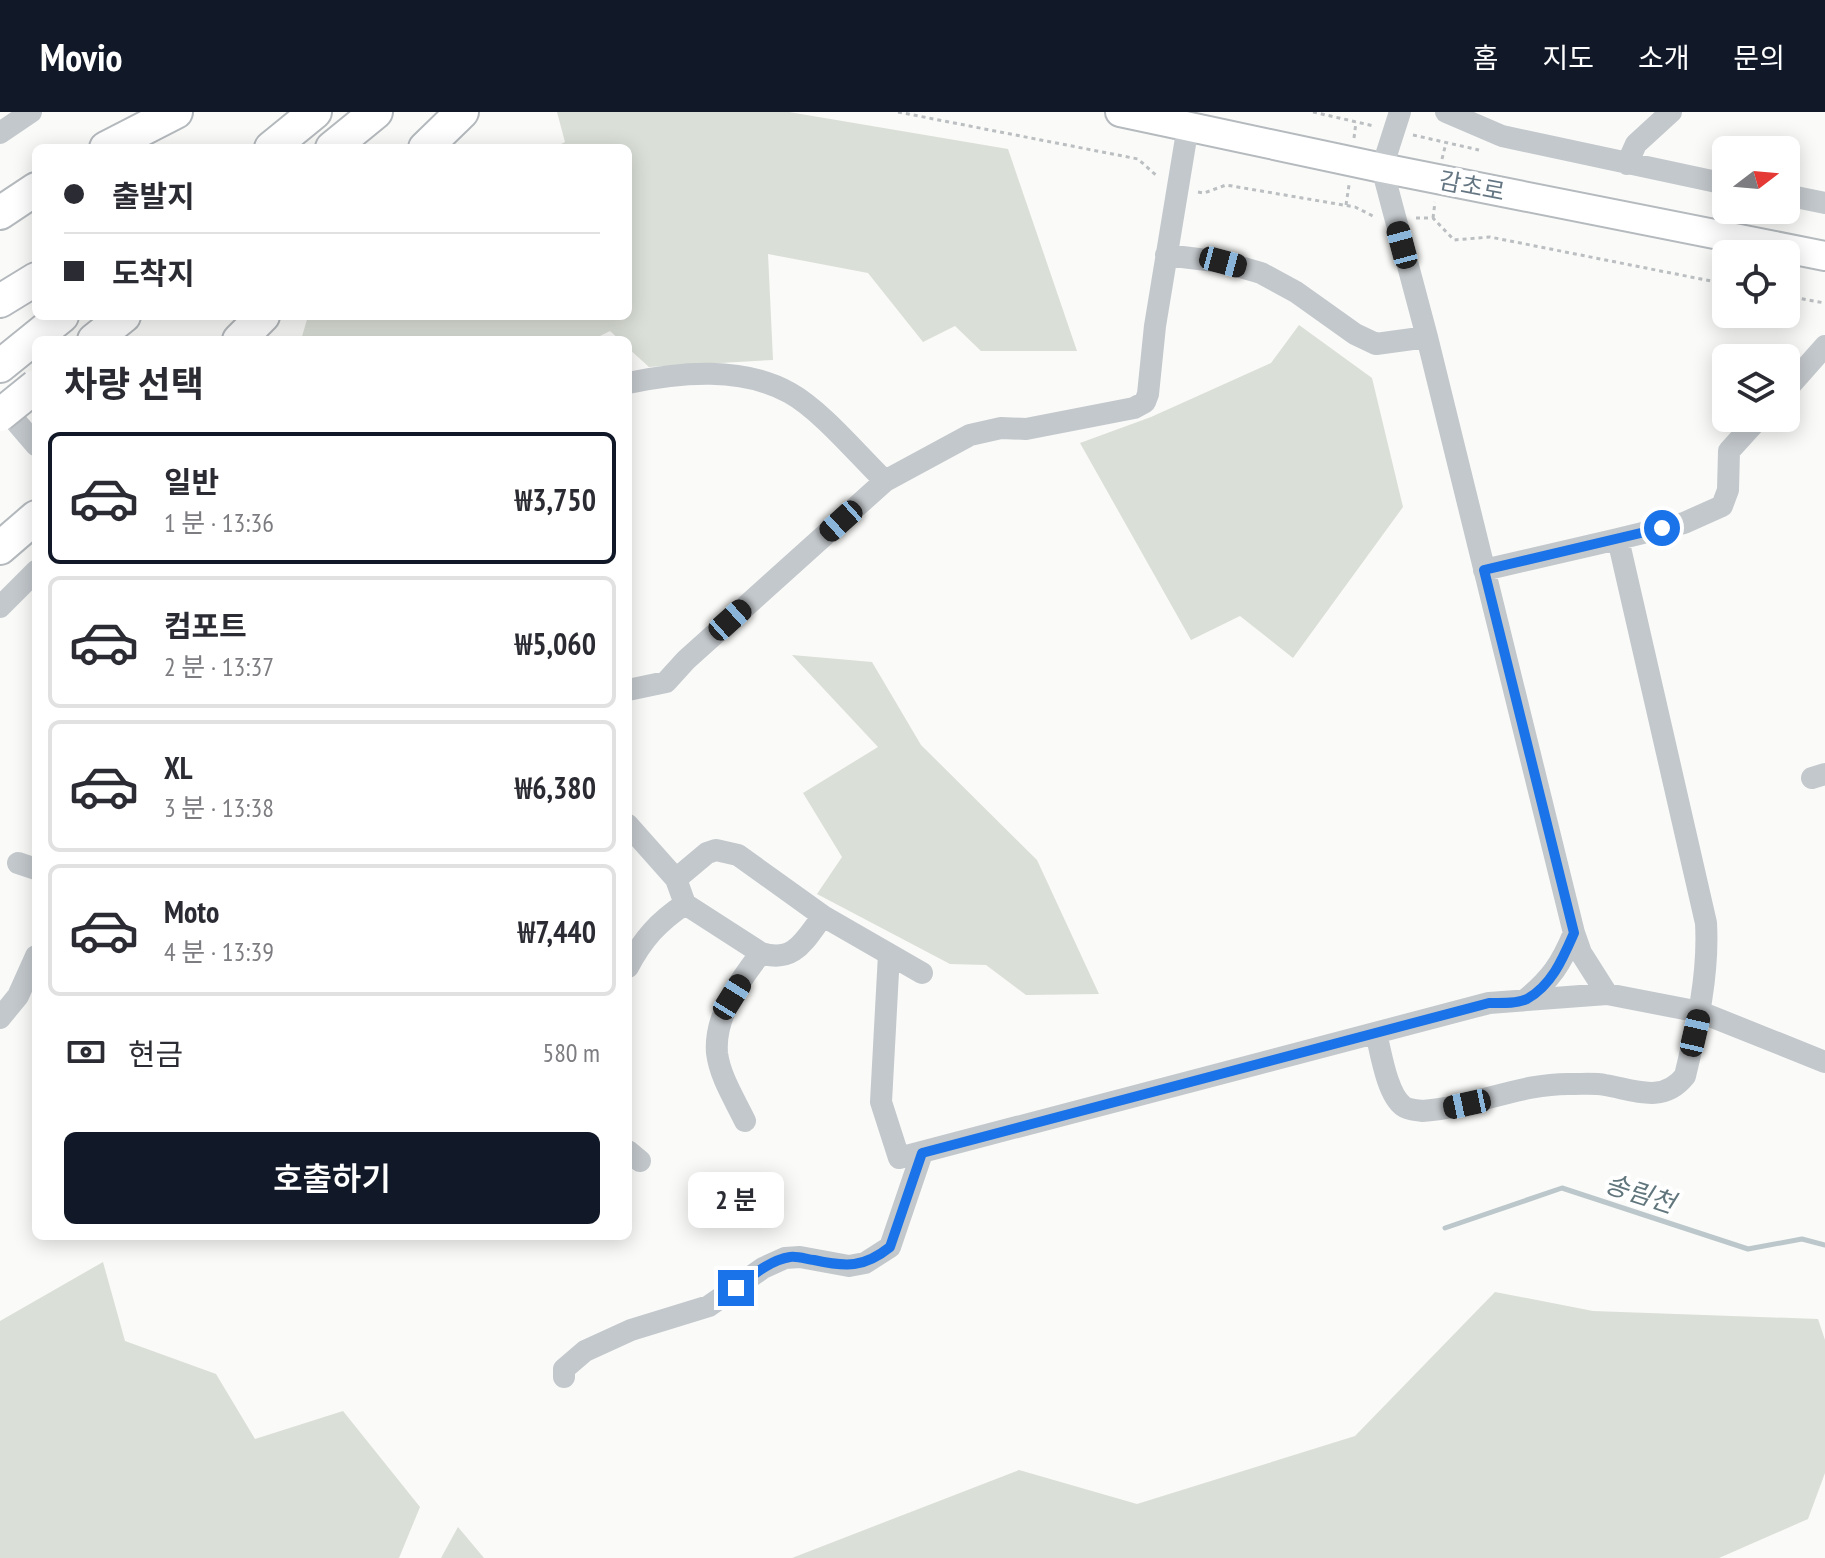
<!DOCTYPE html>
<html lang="ko">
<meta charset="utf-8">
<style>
body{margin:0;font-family:"PT Sans Narrow","Noto Sans KR",sans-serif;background:#f2f2f3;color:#2b2b33;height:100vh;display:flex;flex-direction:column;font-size:30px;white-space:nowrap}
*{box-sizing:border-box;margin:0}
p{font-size:26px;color:#7c7c81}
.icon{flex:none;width:44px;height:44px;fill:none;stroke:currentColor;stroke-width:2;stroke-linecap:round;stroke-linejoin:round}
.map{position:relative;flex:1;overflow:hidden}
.details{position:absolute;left:32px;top:224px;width:600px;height:904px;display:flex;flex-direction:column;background:#fff;border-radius:12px;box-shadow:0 4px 20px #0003}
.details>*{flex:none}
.hud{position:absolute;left:32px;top:32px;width:600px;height:176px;border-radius:12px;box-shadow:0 4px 20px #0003;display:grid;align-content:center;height:176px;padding:0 32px;background:#fff}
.needle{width:52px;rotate:74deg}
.controls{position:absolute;left:1712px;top:24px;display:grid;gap:16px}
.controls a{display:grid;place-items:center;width:88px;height:88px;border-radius:12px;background:#fff;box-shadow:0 4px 20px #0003;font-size:40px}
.end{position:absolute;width:36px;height:36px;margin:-18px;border:10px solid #1a73e8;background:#fff;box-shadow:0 0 0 4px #fff}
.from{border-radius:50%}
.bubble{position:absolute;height:56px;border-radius:12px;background:#fff;box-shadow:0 4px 20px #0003;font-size:26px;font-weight:600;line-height:56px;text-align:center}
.car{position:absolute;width:24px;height:48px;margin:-24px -12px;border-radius:10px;box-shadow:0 0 6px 2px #0007;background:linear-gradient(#222 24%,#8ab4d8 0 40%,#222 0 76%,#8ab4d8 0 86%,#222 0)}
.hud b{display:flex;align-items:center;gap:28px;height:76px;font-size:30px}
.hud b+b{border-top:2px solid #e1e1e2}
.hud i{width:20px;height:20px;background:#2b2b33}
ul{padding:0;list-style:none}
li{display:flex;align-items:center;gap:24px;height:132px;margin:0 16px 12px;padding:0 16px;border:4px solid #e1e1e2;border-radius:12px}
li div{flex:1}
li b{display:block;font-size:30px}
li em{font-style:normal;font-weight:600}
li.current{border-color:#111827}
li>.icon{width:72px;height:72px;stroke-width:1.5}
h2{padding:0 32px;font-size:36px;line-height:96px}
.pay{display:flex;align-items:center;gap:20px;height:88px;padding:0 32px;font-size:30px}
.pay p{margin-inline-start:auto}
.action{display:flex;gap:16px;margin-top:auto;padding:16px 32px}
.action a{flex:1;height:92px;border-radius:12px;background:#111827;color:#fff;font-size:32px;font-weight:600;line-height:92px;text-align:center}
header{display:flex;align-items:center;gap:48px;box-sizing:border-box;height:112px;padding:0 40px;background:#111827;color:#fff}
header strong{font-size:38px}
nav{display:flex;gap:44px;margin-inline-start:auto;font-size:28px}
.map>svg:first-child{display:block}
.green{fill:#dadfd7}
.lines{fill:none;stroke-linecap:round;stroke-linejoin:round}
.stream{stroke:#bbc7cb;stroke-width:5}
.major-casing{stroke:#b5babe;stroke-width:32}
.highway-casing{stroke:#b4b9bd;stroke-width:36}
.path{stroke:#bbbfc2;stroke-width:3;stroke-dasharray:4 4;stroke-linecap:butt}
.minor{stroke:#c3c8cc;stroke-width:22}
.major{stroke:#fff;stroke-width:28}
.highway{stroke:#fff;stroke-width:32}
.highway-bridge-casing{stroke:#b4b9bd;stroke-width:36;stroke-linecap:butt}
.highway-bridge{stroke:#fff;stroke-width:32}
.route{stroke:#1a73e8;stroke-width:10}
.labels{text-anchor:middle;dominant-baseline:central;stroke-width:8;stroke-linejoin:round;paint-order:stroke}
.street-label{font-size:24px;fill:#657683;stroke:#fff}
.water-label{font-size:26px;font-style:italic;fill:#60757c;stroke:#fff}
</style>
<header>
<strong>Movio</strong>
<nav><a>홈</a><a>지도</a><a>소개</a><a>문의</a></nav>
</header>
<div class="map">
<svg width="1825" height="1446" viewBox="0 0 1825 1446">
<rect width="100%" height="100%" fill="#fafaf8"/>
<path class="green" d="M557,0H789L1008,37L1077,239H981L955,214L923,230L868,161L768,142L773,248L649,255L628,236V228H620L610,219L592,228H301L308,204H628V36H553L565,30Z
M1299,213L1372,266L1403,395L1293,546L1240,504L1191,528L1080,331L1151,305L1271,251Z
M792,543L872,550L921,633L1037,748L1099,882L1026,883L986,853L950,852L817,782L842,745L803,681L878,635Z
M103,1150L125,1229L216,1262L255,1327L343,1299L420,1395L399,1446H0V1209Z
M1495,1180L1593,1199L1818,1207L1825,1228V1361L1808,1407L1719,1446H792L1019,1358L1137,1392L1355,1324Z
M458,1415L484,1446H441Z"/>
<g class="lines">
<path class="stream" d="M1445,1116L1562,1076L1748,1137L1802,1127L1825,1133"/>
<defs>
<path id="major" d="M1120,0L1382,56L1825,144"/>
<path id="highway" d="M106,36L176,0
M271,36L315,0
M332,36L376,0
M425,36L462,0
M0,101L36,77
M0,189L36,167
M94,228L124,204
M239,228L263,204
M0,254L62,204
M0,436L36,405"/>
</defs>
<use href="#major" class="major-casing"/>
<use href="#highway" class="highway-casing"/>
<path class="path" d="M898,0L1138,47L1158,65
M1313,0L1374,14
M1413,23L1479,38
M1354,26L1356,10
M1442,47L1446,31
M1198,80L1204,81L1226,73L1355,95L1373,104
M1346,93L1349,73
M1416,106H1433L1454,128L1490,125L1726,172
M1433,106L1435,90
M1786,184L1825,191"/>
<path class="minor" d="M1400,0L1382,56L1427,225L1574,821L1581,841L1607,882
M1446,0L1502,24L1726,72
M0,21L31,0
M1627,52L1636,32L1671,0
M1786,83L1825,91
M1166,143L1223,150L1261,161L1296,180L1355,222L1376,232L1427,225
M628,271C680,260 742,254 790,281C822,299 858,343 885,369L970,323L1001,316L1026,317L1134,296L1145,290L1148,282L1155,214L1188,14
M1786,278L1825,234
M0,291L36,333
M1618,427L1684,411L1722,394L1728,378L1729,339L1759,306
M0,495L36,459
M628,578L666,570L686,548L885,369
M1812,666L1825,662
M628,713L676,767L685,792C658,810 643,827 628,855
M18,751L36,757
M676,767L707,741L716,738L738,743L823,804L922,861
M685,792L761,841
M889,842L881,990L899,1046L1489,891L1607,882L1700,900L1825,950
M1525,888C1551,867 1561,852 1574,821
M0,906L18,884L36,844
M1376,921C1381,941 1387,982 1403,994C1408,998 1416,998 1422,999C1473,996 1521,970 1574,972C1584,972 1595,971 1605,973C1634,978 1663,992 1685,964C1697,914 1709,863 1706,811L1618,427L1484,458
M745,1009C735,988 720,965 717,941C714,904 740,868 761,841C795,852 805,827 823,804
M628,1039L640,1049
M564,1265V1257L585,1239L631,1218L709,1194L763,1156L785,1146L800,1145L849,1154L865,1151L890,1135L922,1041"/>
<use href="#major" class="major"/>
<use href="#highway" class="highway"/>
<defs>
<path id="highway-bridge" d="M0,303L36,274"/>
</defs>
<use href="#highway-bridge" class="highway-bridge-casing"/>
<use href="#highway-bridge" class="highway-bridge"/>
</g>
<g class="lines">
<path class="route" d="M736,1176C752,1164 770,1148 790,1145C798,1144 806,1147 814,1148C846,1155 864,1156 890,1135L922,1041L1489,891C1500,891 1517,892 1527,887C1552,873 1563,846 1574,821L1484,458L1662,416"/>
</g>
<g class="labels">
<g class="street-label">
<text transform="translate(1472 74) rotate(11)">감초로</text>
</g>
<g class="water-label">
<text transform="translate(1640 1081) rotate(18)">송림천</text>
</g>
</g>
</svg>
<div class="controls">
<a><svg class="needle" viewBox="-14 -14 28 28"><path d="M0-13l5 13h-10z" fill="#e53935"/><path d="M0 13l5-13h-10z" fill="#7c7c81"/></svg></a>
<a><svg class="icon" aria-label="locate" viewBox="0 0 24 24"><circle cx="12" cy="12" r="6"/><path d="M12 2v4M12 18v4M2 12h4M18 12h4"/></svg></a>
<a><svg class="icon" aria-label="layers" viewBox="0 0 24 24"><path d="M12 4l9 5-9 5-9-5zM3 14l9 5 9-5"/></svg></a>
</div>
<i class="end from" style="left:1662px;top:416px"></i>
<i class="end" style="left:736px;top:1176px"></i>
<div class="bubble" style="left:688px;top:1060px;width:96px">2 분</div>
<i class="car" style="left:1402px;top:133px;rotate:345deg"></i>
<i class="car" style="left:1223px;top:150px;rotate:105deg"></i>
<i class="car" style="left:841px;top:409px;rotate:228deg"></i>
<i class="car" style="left:730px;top:508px;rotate:48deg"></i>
<i class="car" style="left:732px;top:885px;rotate:32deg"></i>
<i class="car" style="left:1695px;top:921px;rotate:13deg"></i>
<i class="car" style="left:1467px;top:992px;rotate:258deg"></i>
<div class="hud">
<b><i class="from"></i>출발지</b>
<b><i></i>도착지</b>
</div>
<section class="details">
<h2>차량 선택</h2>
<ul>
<li class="current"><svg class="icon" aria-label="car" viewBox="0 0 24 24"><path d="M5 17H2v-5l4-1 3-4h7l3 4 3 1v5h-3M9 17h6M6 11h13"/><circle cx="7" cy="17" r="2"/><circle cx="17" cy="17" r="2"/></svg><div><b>일반</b><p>1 분 · 13:36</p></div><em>₩3,750</em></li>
<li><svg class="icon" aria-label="car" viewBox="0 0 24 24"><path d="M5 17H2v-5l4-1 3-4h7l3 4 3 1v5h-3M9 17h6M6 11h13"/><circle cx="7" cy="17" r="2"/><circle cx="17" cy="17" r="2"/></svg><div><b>컴포트</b><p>2 분 · 13:37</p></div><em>₩5,060</em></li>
<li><svg class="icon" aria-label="car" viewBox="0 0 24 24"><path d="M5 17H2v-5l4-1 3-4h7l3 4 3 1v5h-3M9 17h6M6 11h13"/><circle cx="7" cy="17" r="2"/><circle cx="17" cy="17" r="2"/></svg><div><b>XL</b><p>3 분 · 13:38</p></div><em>₩6,380</em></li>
<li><svg class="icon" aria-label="car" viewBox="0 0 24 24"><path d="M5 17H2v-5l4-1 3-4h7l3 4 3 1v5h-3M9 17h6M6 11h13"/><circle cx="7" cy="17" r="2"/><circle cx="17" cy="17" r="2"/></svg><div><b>Moto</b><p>4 분 · 13:39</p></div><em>₩7,440</em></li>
</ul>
<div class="pay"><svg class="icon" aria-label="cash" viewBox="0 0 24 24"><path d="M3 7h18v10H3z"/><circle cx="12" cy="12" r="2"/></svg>현금<p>580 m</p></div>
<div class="action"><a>호출하기</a></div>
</section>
</div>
